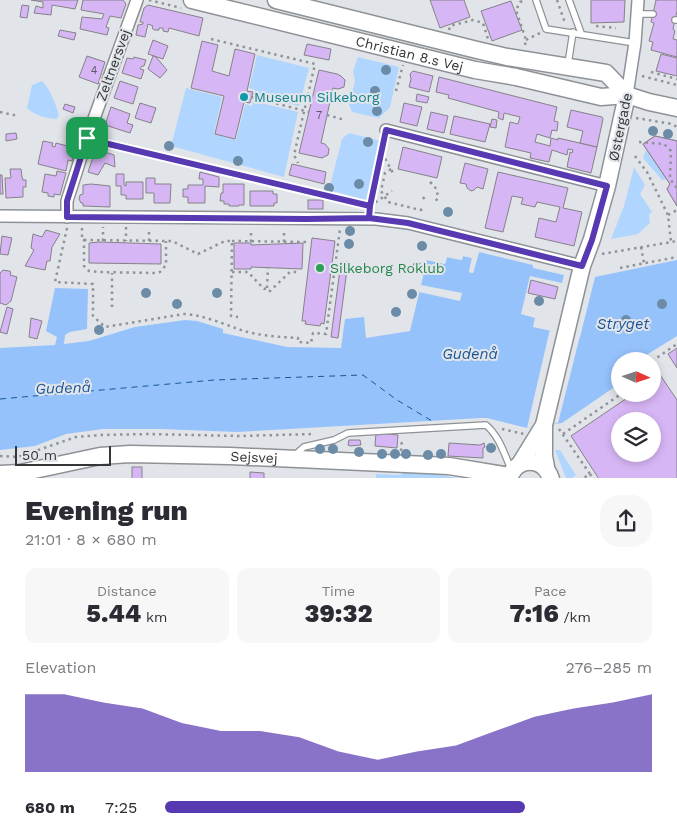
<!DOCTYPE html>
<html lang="en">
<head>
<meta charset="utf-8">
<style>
	body { margin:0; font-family:"Work Sans",sans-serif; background:#f7f7f7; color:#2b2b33; height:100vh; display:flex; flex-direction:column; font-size:19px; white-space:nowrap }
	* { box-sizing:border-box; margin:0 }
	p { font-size:16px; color:#7c7c81 }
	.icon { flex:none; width:28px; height:28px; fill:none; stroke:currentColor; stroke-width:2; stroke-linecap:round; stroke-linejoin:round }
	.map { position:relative; height:478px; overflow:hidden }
	.panel { display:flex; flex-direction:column; background:#fff; flex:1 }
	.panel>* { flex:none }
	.needle { width:32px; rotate:93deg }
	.tools { position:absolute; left:611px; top:352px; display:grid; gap:10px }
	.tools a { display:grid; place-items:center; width:50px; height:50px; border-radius:50%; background:#fff; box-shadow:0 2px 8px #0003; font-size:25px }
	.scale { position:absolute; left:15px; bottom:12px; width:96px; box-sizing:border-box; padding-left:5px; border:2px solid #343638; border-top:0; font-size:14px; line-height:18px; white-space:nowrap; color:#343638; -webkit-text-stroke:4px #e1e5ea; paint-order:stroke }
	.pin { position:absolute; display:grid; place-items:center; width:42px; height:42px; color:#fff; margin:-21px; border-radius:10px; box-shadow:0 2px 8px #0006 }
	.round { display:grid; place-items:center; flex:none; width:52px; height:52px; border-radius:20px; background:#f7f7f7 }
	.summary { display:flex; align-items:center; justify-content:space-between; height:85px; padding:0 25px }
	h1 { font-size:28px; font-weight:800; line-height:38px }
	.figures { display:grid; grid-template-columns:repeat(3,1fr); gap:8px; height:85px; padding:5px 25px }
	.figures div { display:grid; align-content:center; border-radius:12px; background:#f7f7f7; text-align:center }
	.figures b { font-size:25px; font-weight:800 }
	.figures small { font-size:14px; font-weight:400 }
	.figures p { font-size:14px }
	.chart { height:140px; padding:10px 25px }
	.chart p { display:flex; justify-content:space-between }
	.chart svg { width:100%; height:90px; margin-top:5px; fill:#5739b1; opacity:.7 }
	ul { padding:0 25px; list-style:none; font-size:16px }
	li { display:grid; grid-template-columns:80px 60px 1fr; align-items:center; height:38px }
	li i { height:12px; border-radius:6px; background:#5739b1 }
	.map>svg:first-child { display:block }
	.green { fill:#b0d5fe }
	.water { fill:#95c2fb }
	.pier { fill:#e1e5ea }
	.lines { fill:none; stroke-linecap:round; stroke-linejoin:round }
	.ferry { stroke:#1a5597; stroke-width:1; stroke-dasharray:6 5; stroke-linecap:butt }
	.building { fill:#d7b6f5; stroke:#858287; fill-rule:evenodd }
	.lane-casing { stroke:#8e9296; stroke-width:8 }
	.street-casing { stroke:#8e9296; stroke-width:14 }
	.secondary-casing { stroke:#8e9296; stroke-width:19 }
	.path { stroke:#909397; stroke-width:2.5; stroke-dasharray:2.5 4; stroke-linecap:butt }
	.lane { stroke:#fff; stroke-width:5.5 }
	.street { stroke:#fff; stroke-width:11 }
	.secondary { stroke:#fff; stroke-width:16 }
	.tree { fill:#6b8ba7 }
	.route-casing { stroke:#fff; stroke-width:10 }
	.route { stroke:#5739b1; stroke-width:6 }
	.culture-dot { fill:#0f9aa8; stroke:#e1e5ea; stroke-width:2 }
	.leisure-dot { fill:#2e9e5b; stroke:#e1e5ea; stroke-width:2 }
	.labels { text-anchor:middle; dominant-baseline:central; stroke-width:4; stroke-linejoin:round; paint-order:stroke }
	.number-label { font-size:11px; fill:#5d5667 }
	.street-label { font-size:14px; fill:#343638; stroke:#e1e5ea }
	.culture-label { font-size:14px; fill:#0d838f; stroke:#e1e5ea; text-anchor:start }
	.leisure-label { font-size:14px; fill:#27864d; stroke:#e1e5ea; text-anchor:start }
	.water-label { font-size:15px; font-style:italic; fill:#1a5597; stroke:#e1e5ea }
</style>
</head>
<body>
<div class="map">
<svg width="677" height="479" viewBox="0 0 677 479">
	<rect width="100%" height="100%" fill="#e1e5ea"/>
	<g class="green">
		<polygon points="257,55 309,68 299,106 253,95 255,90 249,88"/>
		<polygon points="358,57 399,67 390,107 379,118 352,112 349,105 355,81 353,71"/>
		<path d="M 42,81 C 51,90 55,103 59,115 L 57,119 C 47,119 34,115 27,108 L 32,85 Z"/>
		<polygon points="186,88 222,97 214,134 236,140 245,104 252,106 253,101 298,112 284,177 171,146"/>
		<polygon points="349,133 381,141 366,200 329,190 342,139"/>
		<polygon points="646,150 666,179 662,180 643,158"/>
		<polygon points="634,167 645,185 640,194 652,212 649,214 650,223 638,234 611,239 624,206"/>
		<polygon points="555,450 560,450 576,475 572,478 566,478"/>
		<polygon points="402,473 437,474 457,478 376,478 376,474 401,475"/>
	</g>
	<polygon class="water" points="479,252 533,265 533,268 564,275 562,283 530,276 521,314 535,318 533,327 580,337 595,277 677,260 677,336 640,359 639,358 635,361 620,361 620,379 616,386 562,423 527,428 487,418 481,418 237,432 161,429 103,429 66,434 35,446 0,450 0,348 55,345 57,337 46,331 55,288 88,289 87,329 70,332 65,335 64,344 89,341 135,327 185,320 197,321 223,329 223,333 287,347 341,348 345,319 364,317 366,338 410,331 427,260 445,264 447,257 461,260 463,256 472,258 469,272 473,273"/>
	<g class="pier">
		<polygon points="476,251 479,252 473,273 469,272 472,258 463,256 462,260 447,257 445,264 427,260 427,258 443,261 446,254 460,257 463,253 475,258"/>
		<polygon points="421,285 462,293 460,301 419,292"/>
		<polygon points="580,328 582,328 558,423 527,428 550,329 578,334"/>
	</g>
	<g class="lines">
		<polyline class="ferry" points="0,399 214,380 363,375 397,400 432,421"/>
	</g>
	<g class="building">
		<polygon points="31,0 78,0 75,9 52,5 51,15 34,13 36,6 43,8 43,2"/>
		<polygon points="83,0 123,0 126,4 121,18 110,16 106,27 109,28 107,35 80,29 82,17 102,19 104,14 81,10"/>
		<polygon points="430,0 464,0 470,17 440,28"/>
		<polygon points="591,0 625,0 624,22 591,23"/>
		<polygon points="656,0 677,0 677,11 673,29 675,31 673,39 677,40 677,57 651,50 653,42 649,41 654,23 651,22"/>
		<polygon points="511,1 522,30 492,41 481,11"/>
		<polygon points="22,5 29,6 27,18 20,17"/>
		<polygon points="148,5 203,18 199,36 169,28 168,32 163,31 163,28 159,28 159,30 154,30 152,28 153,26 148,24 145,37 136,35 138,25 143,24 143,22 140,22 144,8"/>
		<polygon points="60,30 76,33 74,40 58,36"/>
		<polygon points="153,40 168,46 163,59 148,54"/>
		<polygon points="202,41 218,45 212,71 229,76 235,49 255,54 247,91 253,92 250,103 244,102 235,139 215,134 224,96 191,88"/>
		<polygon points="307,44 331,49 329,60 304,55"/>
		<polygon points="661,54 677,58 677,76 656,71"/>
		<polygon points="87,56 105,62 98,84 79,77"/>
		<polygon points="153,56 156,57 167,70 160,78 148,69"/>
		<polygon points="134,57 146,60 144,66 142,66 140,69 144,70 141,79 122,73 127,58 133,59"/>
		<polygon points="319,70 337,74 341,76 345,80 344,87 338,89 333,88 321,143 325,144 329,149 328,155 322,158 299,153"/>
		<polygon points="413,71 433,76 429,92 409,87 411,79 410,74"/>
		<polygon points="439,77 557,107 554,121 558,122 557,131 552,130 550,138 537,134 535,142 550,146 551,138 558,140 558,138 597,147 591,173 567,167 570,152 572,153 573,150 568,149 567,155 552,150 549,162 530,158 531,153 505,147 510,122 518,124 520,117 504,113 503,120 498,118 499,112 448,98 449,95 436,92"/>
		<polygon points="120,81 138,87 133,104 114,98"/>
		<polygon points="417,94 429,97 427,103 416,101"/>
		<polygon points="140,103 156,108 151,123 135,118"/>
		<polygon points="404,103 422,107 417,126 400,122"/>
		<polygon points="65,104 75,107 73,113 63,109"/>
		<polygon points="111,107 130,114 127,123 133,125 130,133 105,125"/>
		<polygon points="571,110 602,117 603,119 597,147 580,143 583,131 567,127"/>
		<polygon points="431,112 448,116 444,133 427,129"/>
		<polygon points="454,116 490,124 485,142 450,134"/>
		<polygon points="492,119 497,120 496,128 490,127"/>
		<polygon points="16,133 17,139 6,141 6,134"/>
		<polygon points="655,136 677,141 677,206 667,189 670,184 643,144"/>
		<polygon points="655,136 677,141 677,206 667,189 670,184 643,144"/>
		<polygon points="43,141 53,143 52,146 55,147 56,143 75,148 72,161 68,160 66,171 38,164"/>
		<polygon points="403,147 442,157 437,178 398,169"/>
		<polygon points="96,149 114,155 115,167 105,163 98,175 88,172"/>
		<polygon points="465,163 488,169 483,189 477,187 474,190 471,191 467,188 466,184 460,183"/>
		<polygon points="292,164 326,172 324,184 289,175"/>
		<polygon points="10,169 21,169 22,177 23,180 26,180 26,187 23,187 23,197 6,198 5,178 11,178"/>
		<polygon points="57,171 66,173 60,195 54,194 54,197 48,196 48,193 42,192 45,174 56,176"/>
		<polygon points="200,172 219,177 219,187 205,186 205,203 188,203 188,197 183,197 183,189 188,189 188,185 203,185 203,179 199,179"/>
		<polygon points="498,172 568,188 563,208 582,212 574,246 535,237 539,218 556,222 560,207 537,202 535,207 521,204 523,198 512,196 503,232 485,228"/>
		<polygon points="116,174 124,174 124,185 126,186 126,182 143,182 143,199 126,199 126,195 121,195 121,186 116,186"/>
		<polygon points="0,175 2,175 3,194 0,194"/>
		<polygon points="146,178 155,178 155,184 171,184 170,203 154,203 154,193 146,193"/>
		<polygon points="91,184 110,186 110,207 83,206 83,203 81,203 79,199 80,195 83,194 83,185"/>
		<polygon points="223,184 244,184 244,205 239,205 239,206 229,206 229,204 224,204 224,201 220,201 221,193 223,193"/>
		<polygon points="250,191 273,191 273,194 277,194 277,203 274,203 274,206 250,206"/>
		<rect x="308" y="200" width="15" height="9"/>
		<polygon points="46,230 60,234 52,247 50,261 47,261 45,270 25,266 34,250 31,248 33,234 42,237"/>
		<polygon points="2,236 12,238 8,255 0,254"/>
		<polygon points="312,238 335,241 324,324 321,323 320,326 305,324 306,321 302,321"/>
		<polygon points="99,242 161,244 161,264 89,263 89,243"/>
		<polygon points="234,243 251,243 251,245 303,243 302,269 251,267 251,269 234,269"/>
		<polygon points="341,262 348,262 338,338 331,337"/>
		<polygon points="3,270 9,271 11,272 10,275 17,277 11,301 6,305 0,303 0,273"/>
		<polygon points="531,280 558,287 555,299 528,293"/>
		<polygon points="7,307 13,309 7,334 0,332"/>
		<polygon points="31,318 42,321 37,339 29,337"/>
		<polygon points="677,348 677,368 668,354"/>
		<path d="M 656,369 L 677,400 L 677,479 L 599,479 L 571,436 L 633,394 L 652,394 L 652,372 ZM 620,421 L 652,421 L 652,454 L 620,454 Z"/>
		<polygon points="376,433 398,435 397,448 375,446"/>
		<polygon points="349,440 360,440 361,445 350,446 348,445"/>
		<polygon points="449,443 480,445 484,443 485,447 483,448 483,458 448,456"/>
		<rect x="132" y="467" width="10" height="12"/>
		<polygon points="250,472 264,473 264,479 250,479"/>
	</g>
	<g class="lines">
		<defs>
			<g id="lane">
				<polyline points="536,0 546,29 635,43"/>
				<polyline points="569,0 581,33"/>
				<polyline points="638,14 653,14"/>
				<polyline points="675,20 677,20"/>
				<polyline points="568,64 573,32"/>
				<path d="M 295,455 L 304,447 L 334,440 L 348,433 L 486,425 C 499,436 504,453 511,469"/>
			</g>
			<g id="street">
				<polyline points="627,95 635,43 638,0"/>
				<polyline points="386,130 607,186"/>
				<polyline points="0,216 376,219 408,223 582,266"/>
				<polyline points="67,217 67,201 87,138 137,0"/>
			</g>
			<g id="secondary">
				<path id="s1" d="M 192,0 L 475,70 L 516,77 L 601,97 L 627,95 L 649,102 L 677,108"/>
				<polyline points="276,0 477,50 507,57 606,73 627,95"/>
				<polyline points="520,464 544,425"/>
				<polyline points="546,467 544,456 544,425 582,266 592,239 607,186 627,95"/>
				<path id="s2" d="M 0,474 L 20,473 L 100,456 L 130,454 L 230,456 L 449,466 L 510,476"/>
				<path d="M 509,479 C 516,456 544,456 551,479"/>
			</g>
		</defs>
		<use href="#lane" class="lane-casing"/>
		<use href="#street" class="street-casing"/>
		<use href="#secondary" class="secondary-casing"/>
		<g class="path">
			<polyline points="149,0 181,8"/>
			<polyline points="557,0 565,23"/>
			<polyline points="596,26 616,28"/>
			<polyline points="449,30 450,26 473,20 483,23 488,39"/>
			<polyline points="211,39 315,64 294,155 298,163"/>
			<polyline points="526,40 540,33"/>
			<polyline points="525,45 526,40 516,10 520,2 526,0"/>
			<polyline points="651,72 677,79"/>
			<polyline points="642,76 677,85"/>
			<polyline points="396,91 403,65"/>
			<polyline points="251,97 309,112"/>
			<polyline points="0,112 18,116"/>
			<polyline points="327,115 345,120"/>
			<polyline points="636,118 672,124 677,127"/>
			<polyline points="98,142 370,206 392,191"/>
			<polyline points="639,142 664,144 671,151 670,179 677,188"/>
			<polyline points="382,153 393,173"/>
			<polyline points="635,156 647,172 668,215 671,242"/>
			<polyline points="391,169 385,173 381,191 388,202 420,210 424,209"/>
			<path d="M 430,182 C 436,187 437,190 438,198 L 434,203"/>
			<polyline points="423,197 425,200"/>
			<polyline points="370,207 384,141"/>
			<polyline points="668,215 677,210"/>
			<polyline points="126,227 126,241"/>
			<path d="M 67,228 L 55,282 L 93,284 L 93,316 L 105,327 L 184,314 C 205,315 225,325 244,331 C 262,336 280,337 298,338 L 298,342 L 311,343 L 313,333 L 326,334 L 340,229"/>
			<polyline points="82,228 82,240 84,240 84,266 89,271 98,272 155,273 160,272 166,265 166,241"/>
			<polyline points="84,240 172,241 198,254 225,241 232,241 231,316 238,317"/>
			<polyline points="103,241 103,227"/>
			<polyline points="149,241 149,228"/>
			<polyline points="232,241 309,242"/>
			<polyline points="251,242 251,230"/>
			<polyline points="284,242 284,230"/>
			<polyline points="641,247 644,263"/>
			<polyline points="602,254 677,241"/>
			<polyline points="620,268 677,257"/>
			<polyline points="232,272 248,272 264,289 267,288 270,291 290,272 300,272"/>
			<polyline points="267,288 268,267"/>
			<polyline points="112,307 112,273"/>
			<polyline points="652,361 677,344"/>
			<polyline points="502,429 524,434"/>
			<polyline points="559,429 590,474 582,479"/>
			<polyline points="563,434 621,394"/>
			<polyline points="401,451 402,439"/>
			<polyline points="0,456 18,457 76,437 102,435 148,434 239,436 315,434"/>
			<polyline points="590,474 593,479"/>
		</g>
		<use href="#lane" class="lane"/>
		<use href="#street" class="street"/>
		<use href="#secondary" class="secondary"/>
	</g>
	<g class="tree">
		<circle cx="386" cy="70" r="5"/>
		<circle cx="375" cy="91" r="5"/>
		<circle cx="377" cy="111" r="5"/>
		<circle cx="653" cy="131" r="5"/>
		<circle cx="668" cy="134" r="5"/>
		<circle cx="368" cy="142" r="5"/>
		<circle cx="169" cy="146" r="5"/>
		<circle cx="238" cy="161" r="5"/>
		<circle cx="359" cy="184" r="5"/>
		<circle cx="329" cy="188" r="5"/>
		<circle cx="448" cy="212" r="5"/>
		<circle cx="350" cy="231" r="5"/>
		<circle cx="349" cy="244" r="5"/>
		<circle cx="422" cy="246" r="5"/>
		<circle cx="417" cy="267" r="5"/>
		<circle cx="146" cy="293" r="5"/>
		<circle cx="217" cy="293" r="5"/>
		<circle cx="412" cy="294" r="5"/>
		<circle cx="539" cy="301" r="5"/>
		<circle cx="177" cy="304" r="5"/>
		<circle cx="662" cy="304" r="5"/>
		<circle cx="396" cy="312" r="5"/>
		<circle cx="626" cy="320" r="5"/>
		<circle cx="99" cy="330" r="5"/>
		<circle cx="491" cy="448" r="5"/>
		<circle cx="320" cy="449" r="5"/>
		<circle cx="333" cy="449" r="5"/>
		<circle cx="359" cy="452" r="5"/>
		<circle cx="382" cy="454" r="5"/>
		<circle cx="395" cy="454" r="5"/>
		<circle cx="406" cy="454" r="5"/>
		<circle cx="441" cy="454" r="5"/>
		<circle cx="428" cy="455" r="5"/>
	</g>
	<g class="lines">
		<defs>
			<polyline id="route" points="87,138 67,201 67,217 306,219 369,218 370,206 386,130 607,186 592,240 582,266 408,223 369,218 370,206 100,142 87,138"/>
		</defs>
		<use href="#route" class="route-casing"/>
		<use href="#route" class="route"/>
	</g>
	<circle class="culture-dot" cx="244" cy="97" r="5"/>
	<circle class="leisure-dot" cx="320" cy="268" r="5"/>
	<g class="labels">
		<g class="number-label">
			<text x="94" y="70">4</text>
			<text x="319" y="115">7</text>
		</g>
		<g class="street-label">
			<text stroke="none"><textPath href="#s1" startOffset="224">Christian 8.s Vej</textPath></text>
			<text transform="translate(113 65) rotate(-70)">Zeltnersvej</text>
			<text transform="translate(620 127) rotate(-78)">Østergade</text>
			<text stroke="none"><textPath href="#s2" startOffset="256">Sejsvej</textPath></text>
		</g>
		<g class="culture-label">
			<text x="254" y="97">Museum Silkeborg</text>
		</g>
		<g class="leisure-label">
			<text x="330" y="268">Silkeborg Roklub</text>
		</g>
		<g class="water-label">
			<text x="623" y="324">Stryget</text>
			<text x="470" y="354">Gudenå</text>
			<text transform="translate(63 388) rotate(-2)">Gudenå</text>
		</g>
	</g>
</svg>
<div class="tools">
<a><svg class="needle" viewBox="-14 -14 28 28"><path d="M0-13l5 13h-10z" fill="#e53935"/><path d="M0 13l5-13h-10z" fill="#7c7c81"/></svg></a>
<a><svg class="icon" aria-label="layers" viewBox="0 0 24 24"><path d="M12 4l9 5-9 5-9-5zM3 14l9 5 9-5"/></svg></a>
</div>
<div class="scale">50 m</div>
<div class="pin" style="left:87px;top:138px;background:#1e9e55"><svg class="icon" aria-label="arrive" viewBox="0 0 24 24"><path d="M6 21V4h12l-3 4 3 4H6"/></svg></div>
</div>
<section class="panel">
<div class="summary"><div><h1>Evening run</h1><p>21:01 · 8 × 680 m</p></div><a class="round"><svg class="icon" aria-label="share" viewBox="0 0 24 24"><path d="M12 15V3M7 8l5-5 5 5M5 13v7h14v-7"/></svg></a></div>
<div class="figures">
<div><p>Distance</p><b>5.44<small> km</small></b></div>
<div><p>Time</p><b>39:32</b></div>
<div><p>Pace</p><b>7:16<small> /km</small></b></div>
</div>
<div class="chart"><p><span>Elevation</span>276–285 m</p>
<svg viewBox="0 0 160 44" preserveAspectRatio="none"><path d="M0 44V6L10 6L20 10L30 13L40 20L50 24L60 24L70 27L80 34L90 38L100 34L110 31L120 24L130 17L140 13L150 10L160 6V44z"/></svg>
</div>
<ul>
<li><b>680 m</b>7:25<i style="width:74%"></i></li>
</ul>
</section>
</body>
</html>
